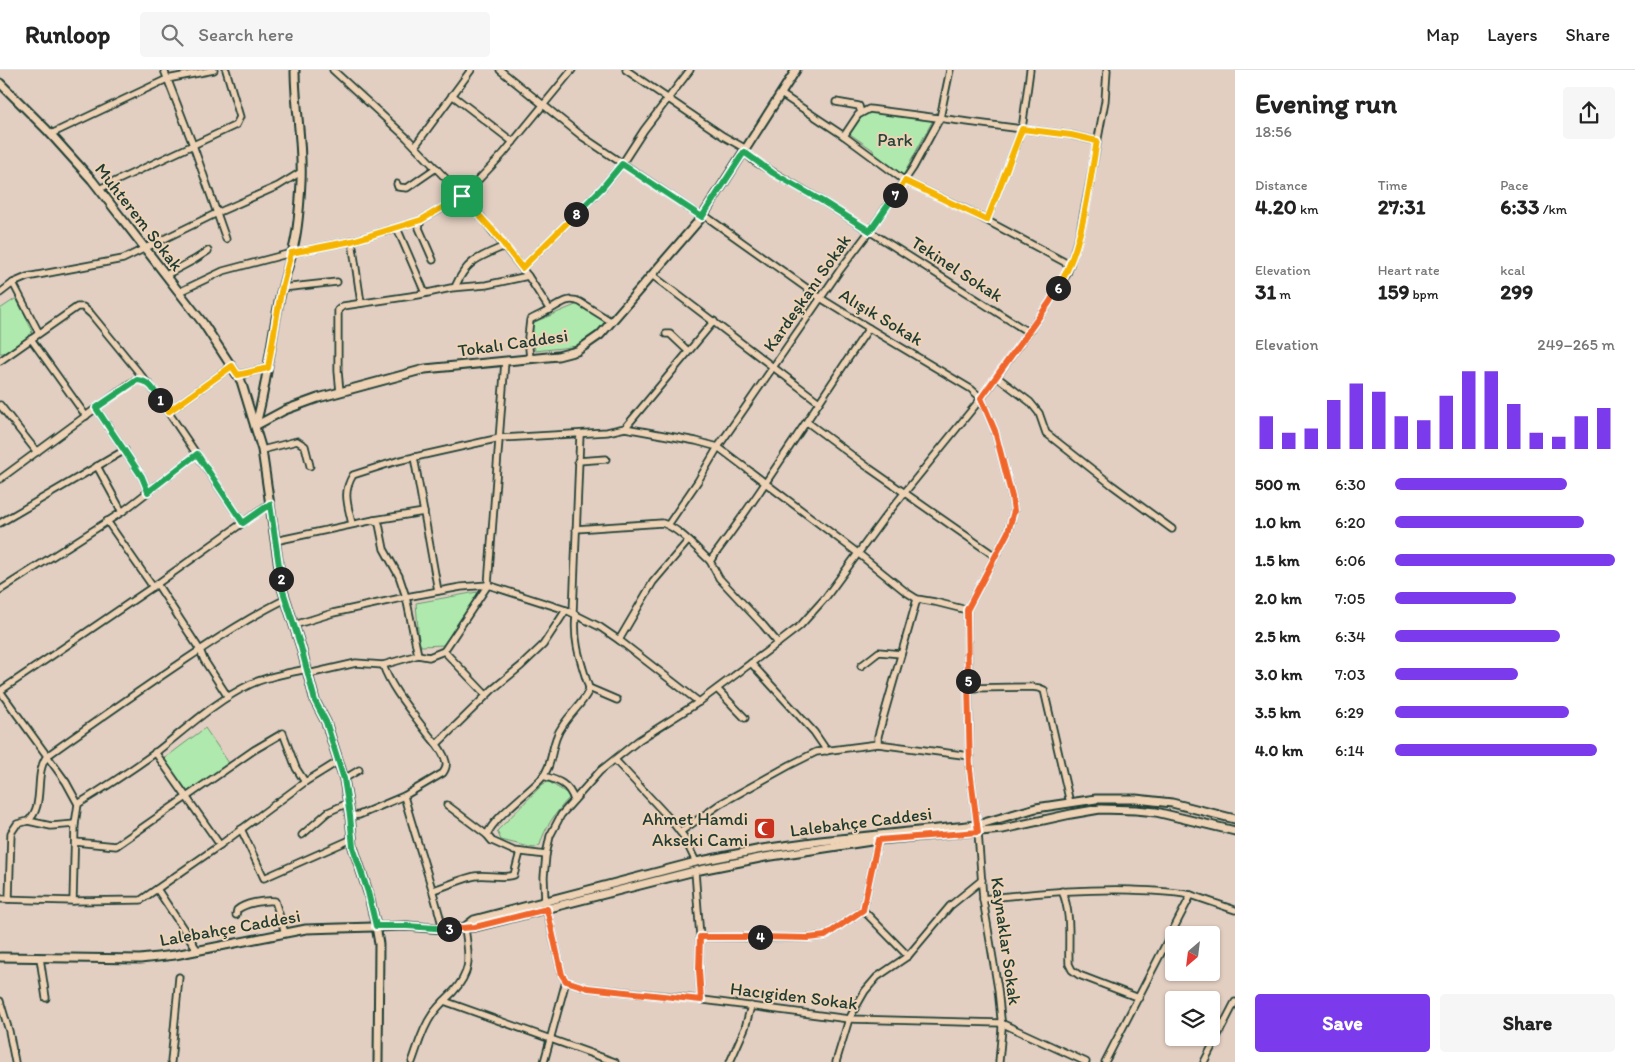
<!DOCTYPE html>
<html lang="en">
<head>
<meta charset="utf-8">
<style>
	body { margin:0; font-family:Itim,sans-serif; background:#f6f6f6; color:#222; height:100vh; display:flex; flex-direction:column; font-size:19px; white-space:nowrap }
	* { box-sizing:border-box; margin:0 }
	p { font-size:16px; color:#767676 }
	.icon { flex:none; width:28px; height:28px; fill:none; stroke:currentColor; stroke-width:2; stroke-linecap:round; stroke-linejoin:round }
	.map { position:relative; flex:1; overflow:hidden }
	.drawer { display:flex; flex-direction:column; background:#fff; width:400px }
	.drawer>* { flex:none }
	.needle { width:32px; rotate:208deg }
	.fabs { position:absolute; left:1165px; top:856px; display:grid; gap:10px }
	.fabs a { display:grid; place-items:center; width:55px; height:55px; border-radius:5px; background:#fff; box-shadow:0 1px 4px #0004; font-size:25px }
	.pin { position:absolute; display:grid; place-items:center; width:42px; height:42px; color:#fff; margin:-21px; border-radius:10px; box-shadow:0 2px 8px #0006 }
	.km { position:absolute; width:25px; height:25px; margin:-12px; border-radius:50%; background:#222; color:#fff; font-size:14px; line-height:25px; text-align:center }
	.round { display:grid; place-items:center; flex:none; width:52px; height:52px; border-radius:5px; background:#f6f6f6 }
	.summary { display:flex; align-items:center; justify-content:space-between; height:85px; padding:0 20px }
	h1 { font-size:28px; font-weight:700; line-height:38px }
	.stats { display:grid; grid-template-columns:repeat(3,1fr); gap:8px; height:85px; padding:5px 20px }
	.stats div { display:grid; align-content:center }
	.stats b { font-size:21px; font-weight:700 }
	.stats small { font-size:14px; font-weight:400 }
	.stats p { font-size:14px }
	.chart { height:140px; padding:10px 20px }
	.chart p { display:flex; justify-content:space-between }
	.chart svg { width:100%; height:90px; margin-top:5px; stroke:#7c3aed; stroke-width:6 }
	.primary-button { display:flex; gap:10px; margin-top:auto; padding:10px 20px }
	.primary-button a { flex:1; height:58px; border-radius:5px; background:#7c3aed; color:#fff; font-size:20px; font-weight:700; line-height:58px; text-align:center }
	.primary-button a+a { background:#f6f6f6; color:#222 }
	ul { padding:0 20px; list-style:none; font-size:16px }
	li { display:grid; grid-template-columns:80px 60px 1fr; align-items:center; height:38px }
	li i { height:12px; border-radius:6px; background:#7c3aed }
	header { display:flex; align-items:center; gap:30px; box-sizing:border-box; height:70px; padding:0 25px; background:#fff; border-bottom:1px solid #e0e0e0 }
	header strong { font-size:24px }
	nav { display:flex; gap:28px; margin-inline-start:auto; font-size:18px }
	.search { width:350px; height:45px; background:#f6f6f6; display:flex; align-items:center; gap:12px; box-sizing:border-box; padding:0 18px; border-radius:5px; color:#767676; font-size:19px }
	main { display:flex; flex:1; min-height:0 }
	.map>svg:first-child { display:block }
	.park { fill:#b0e9ad; stroke:#689370 }
	.lines { fill:none; stroke-linecap:round; stroke-linejoin:round }
	.minor-casing { stroke:#1f3d34; stroke-width:9 }
	.tertiary-casing { stroke:#1f3d34; stroke-width:11 }
	.minor { stroke:#eed2b5; stroke-width:5.5 }
	.tertiary { stroke:#eed2b5; stroke-width:7 }
	.split-1-casing { stroke:#fff; stroke-width:10 }
	.split-2-casing { stroke:#fff; stroke-width:10 }
	.split-3-casing { stroke:#fff; stroke-width:10 }
	.split-4-casing { stroke:#fff; stroke-width:10 }
	.split-5-casing { stroke:#fff; stroke-width:10 }
	.split-6-casing { stroke:#fff; stroke-width:10 }
	.split-7-casing { stroke:#fff; stroke-width:10 }
	.split-8-casing { stroke:#fff; stroke-width:10 }
	.split-9-casing { stroke:#fff; stroke-width:10 }
	.split-1 { stroke:#f5b400; stroke-width:6 }
	.split-2 { stroke:#22a559; stroke-width:6 }
	.split-3 { stroke:#22a559; stroke-width:6 }
	.split-4 { stroke:#f0652b; stroke-width:6 }
	.split-5 { stroke:#f0652b; stroke-width:6 }
	.split-6 { stroke:#f0652b; stroke-width:6 }
	.split-7 { stroke:#f5b400; stroke-width:6 }
	.split-8 { stroke:#22a559; stroke-width:6 }
	.split-9 { stroke:#f5b400; stroke-width:6 }
	.labels { text-anchor:middle; dominant-baseline:central; stroke-width:4; stroke-linejoin:round; paint-order:stroke }
	.park-label { font-size:18px; fill:#26463a; stroke:#eed2b5 }
	.street-label { font-size:18px; fill:#1f3d34; stroke:#eed2b5 }
	.poi-label { font-size:18px; fill:#1f3d34; stroke:#eed2b5; text-anchor:end }
</style>
</head>
<body>
<header>
<strong>Runloop</strong>
<div class="search"><svg class="icon" aria-label="search" viewBox="0 0 24 24"><circle cx="10" cy="10" r="6"/><path d="M15 15l6 6"/></svg>Search here</div>
<nav><a>Map</a><a>Layers</a><a>Share</a></nav>
</header>
<main>
<div class="map">
<svg width="1235" height="992" viewBox="0 0 1235 992">
	<rect width="100%" height="100%" fill="#e3cfc2"/>
	<filter id="ink" filterUnits="userSpaceOnUse"><feTurbulence type="fractalNoise" baseFrequency=".02" numOctaves="2"/><feDisplacementMap in="SourceGraphic" scale="10" xChannelSelector="R" yChannelSelector="G"/><feConvolveMatrix kernelMatrix="1 2 1 2 8 2 1 2 1" color-interpolation-filters="sRGB"/></filter>
	<g filter="url(#ink)">
		<g class="park">
			<polygon points="865,42 933,50 904,104 902,105 874,86 873,80 850,64"/>
			<polygon points="15,229 17,230 32,260 31,265 4,283 0,283 0,239"/>
			<polygon points="578,234 606,252 595,265 580,276 535,281 532,253"/>
			<polygon points="477,522 478,527 447,572 444,575 421,576 419,572 416,533"/>
			<polygon points="205,658 231,696 192,724 187,723 165,693 165,688"/>
			<path d="M 549,712 L 568,724 L 569,728 C 557,741 544,758 540,775 L 534,778 L 501,770 L 497,761 L 543,714 Z"/>
		</g>
		<g class="lines">
			<defs>
				<g id="minor">
					<polyline points="164,0 193,75 226,169"/>
					<polyline points="333,0 407,68 474,138 528,206 550,240"/>
					<polyline points="500,0 583,67 702,147"/>
					<polyline points="626,0 723,66 746,79"/>
					<polyline points="1030,0 1022,59 1071,65 1097,71"/>
					<polyline points="781,24 844,66 905,111 967,140 1070,195"/>
					<polyline points="452,25 513,72"/>
					<polyline points="836,32 859,36 861,43"/>
					<polyline points="51,64 167,9 214,0"/>
					<polyline points="844,66 858,45 869,39 1022,59 987,150"/>
					<polyline points="415,76 471,0"/>
					<polyline points="744,82 754,91 822,131 1028,262"/>
					<polyline points="397,114 398,117 407,118 436,98"/>
					<polyline points="99,119 236,55 240,47 226,0"/>
					<polyline points="704,145 822,229 869,258 971,319 981,328 995,361 1012,427 1014,441 1008,462 967,540 970,700 978,762 983,829 998,919 1002,958 999,992"/>
					<polyline points="397,158 425,223"/>
					<polyline points="433,190 419,158 421,150 463,126 503,84 572,0"/>
					<polyline points="522,198 602,118 622,94 644,60 690,0"/>
					<polyline points="166,205 194,190 208,181"/>
					<polyline points="652,205 819,332"/>
					<polyline points="13,213 39,263"/>
					<path d="M 455,217 C 467,190 479,187 505,176"/>
					<polyline points="282,218 337,212"/>
					<polyline points="179,222 223,201 291,183 352,171"/>
					<polyline points="0,223 13,213 27,207 123,189 217,143 278,116 301,102"/>
					<polyline points="361,233 352,171 421,150"/>
					<path d="M 869,258 C 815,336 767,416 710,491 L 719,508 L 763,555 L 778,573 L 800,556 L 826,527 L 884,448 L 983,326 L 1049,233 L 1067,204 L 1080,162 L 1088,122 L 1105,31 L 1107,0"/>
					<polyline points="666,264 670,264 688,281"/>
					<polyline points="31,269 86,346"/>
					<path d="M 530,289 L 528,267 L 530,250 C 536,246 543,244 549,240 C 560,235 567,226 580,232 L 612,252"/>
					<polyline points="0,291 77,237 83,237 91,244 145,310"/>
					<polyline points="238,305 268,298"/>
					<polyline points="997,307 1030,332 1039,343 1046,363 1112,415 1172,459"/>
					<polyline points="340,322 338,301 338,240 343,236 418,225 451,218 486,215 528,206"/>
					<polyline points="0,335 37,382"/>
					<polyline points="96,338 142,407 148,422"/>
					<polyline points="168,342 232,296"/>
					<polyline points="807,352 869,398 995,486"/>
					<polyline points="625,358 696,371 718,377 859,484 906,522 917,529 935,532 967,540"/>
					<polyline points="262,380 297,371 305,376 310,396"/>
					<polyline points="414,387 438,521"/>
					<polyline points="578,391 606,389"/>
					<path d="M 0,409 L 129,314 C 137,309 143,308 150,315 L 243,453"/>
					<polyline points="122,442 197,384"/>
					<polyline points="374,450 424,442"/>
					<polyline points="107,451 153,517"/>
					<polyline points="0,453 125,380"/>
					<path d="M 352,454 C 348,435 342,423 353,405 L 397,391 L 500,368 L 607,362 L 625,358 L 714,251"/>
					<polyline points="668,455 698,411 718,377 840,200 872,158 913,98 940,48 950,0"/>
					<path d="M 576,459 L 662,453 C 679,458 697,479 710,491"/>
					<polyline points="275,471 374,450 379,454 384,479 399,506 406,527 418,585"/>
					<polyline points="157,514 200,580 204,590 228,627"/>
					<polyline points="0,520 122,442 97,396"/>
					<polyline points="573,543 580,364"/>
					<polyline points="294,555 333,543 406,527 461,517 488,515 566,540 600,557 619,570 699,632"/>
					<polyline points="619,570 653,512 688,471"/>
					<polyline points="778,573 699,632 639,670 600,701 561,745 550,766 546,785 544,807 545,832 562,905 566,911 588,918 688,928 849,949 1001,953 1086,992"/>
					<polyline points="444,581 486,625"/>
					<polyline points="751,593 814,662 827,681"/>
					<polyline points="861,596 879,582 901,584"/>
					<polyline points="308,604 356,593 383,595 418,585 429,587 444,581 488,515 505,291"/>
					<polyline points="589,618 617,630"/>
					<polyline points="968,618 1032,617 1039,618 1044,620 1070,733"/>
					<polyline points="717,619 745,648"/>
					<polyline points="0,621 157,514 269,434"/>
					<polyline points="0,621 66,712 78,734 75,754 73,831"/>
					<polyline points="437,674 493,619 521,596 543,575 566,540"/>
					<polyline points="878,674 970,686"/>
					<polyline points="155,682 220,775"/>
					<polyline points="615,690 670,749 684,767 696,792"/>
					<path d="M 543,706 C 558,710 569,714 574,730"/>
					<polyline points="344,709 359,700"/>
					<path d="M 404,726 C 416,770 432,814 443,859"/>
					<path d="M 78,734 C 104,718 130,701 155,683 C 186,659 215,631 251,614 C 268,606 289,603 307,599"/>
					<polyline points="447,735 487,765"/>
					<path d="M 350,746 L 359,745 L 404,726 L 443,703 C 445,700 447,696 446,692 C 443,679 432,670 425,660 C 410,640 391,618 383,595"/>
					<path d="M 28,751 C 46,735 33,705 47,686 C 92,654 136,623 182,592 C 215,570 249,547 286,529"/>
					<polyline points="241,759 264,808 352,769"/>
					<polyline points="680,762 720,734 790,695 816,682 878,674 878,666 917,529"/>
					<polyline points="302,765 328,742 348,733"/>
					<polyline points="75,772 116,776 254,680 283,663 296,698 305,712"/>
					<path d="M 546,785 L 514,781 L 492,771 L 487,765 C 492,749 529,722 541,709 C 552,697 551,680 557,666 C 564,648 580,638 588,622 L 589,618 C 581,592 573,573 576,545"/>
					<polyline points="695,801 700,867 699,900 701,930"/>
					<polyline points="157,819 198,881"/>
					<path d="M 433,820 C 447,816 461,809 475,806 C 487,804 503,809 514,805 L 520,782"/>
					<path d="M 1062,821 C 1072,844 1068,870 1069,894 L 1072,900 L 1079,905 L 1139,928"/>
					<polyline points="1191,825 1235,840"/>
					<polyline points="0,829 73,831 141,830 220,775 305,712 339,691"/>
					<polyline points="9,829 11,763 17,754 28,751 51,756 75,754"/>
					<path d="M 983,829 C 1032,823 1080,819 1130,820 C 1151,821 1170,821 1191,825 L 1105,992"/>
					<polyline points="863,840 878,770"/>
					<path d="M 236,845 L 237,840 C 245,833 264,830 275,831 L 285,863"/>
					<polyline points="700,867 807,868 825,866 863,840 908,886"/>
					<polyline points="40,888 46,928"/>
					<polyline points="0,931 9,961 15,992"/>
					<polyline points="444,931 615,992"/>
					<polyline points="171,992 179,907"/>
					<path d="M 412,992 C 418,976 422,959 432,945 C 437,937 446,929 453,922 C 474,899 468,885 465,857"/>
					<polyline points="544,992 566,911"/>
					<polyline points="730,992 745,958 751,936"/>
					<polyline points="836,992 849,949 865,921 877,907 908,886 950,836 982,810"/>
					<polyline points="1204,992 1235,932"/>
				</g>
				<g id="tertiary">
					<polyline points="0,13 47,60 92,110 203,253 241,311 262,380 282,518 301,577 315,631 326,652 344,709 350,746 353,777 368,822 376,856 379,874 378,992"/>
					<path d="M 256,354 C 268,311 271,267 281,223 C 285,207 290,191 294,175 C 299,154 300,132 301,111 C 303,74 295,37 295,0"/>
					<polyline points="255,356 285,340 318,328 425,299 558,286 577,281 600,265 702,147 796,0"/>
					<polyline points="465,857 474,850 696,792 762,779 820,771 977,755 1036,738 1096,729 1136,729 1172,733 1235,749"/>
					<polyline points="0,887 140,889 175,885 306,859 407,856 443,859 475,857 695,801 765,787 878,770 1003,759 1071,744 1100,739 1136,740 1156,742 1235,761"/>
				</g>
			</defs>
			<use href="#minor" class="minor-casing"/>
			<use href="#tertiary" class="tertiary-casing"/>
			<use href="#minor" class="minor"/>
			<use href="#tertiary" class="tertiary"/>
		</g>
	</g>
	<g class="lines" filter="url(#ink)">
		<defs>
			<polyline id="split-1" points="160,330 168,342 232,296 238,305 268,298 281,222 291,183 352,171 421,150 462,126"/>
			<path id="split-2" d="M 160,330 C 154,320 150,311 137,310 L 96,338 L 142,407 L 148,422 L 197,384 L 243,453 L 270,434 L 281,509"/>
			<polyline id="split-3" points="281,509 282,518 301,577 315,631 326,652 344,709 350,746 353,777 368,822 376,856 407,856 449,859"/>
			<polyline id="split-4" points="449,859 475,857 547,839 562,905 566,911 588,918 701,930 699,900 700,867 760,867"/>
			<polyline id="split-5" points="760,867 808,868 825,866 863,840 878,770 978,762 970,700 968,611"/>
			<polyline id="split-6" points="968,611 967,540 1008,462 1014,441 1012,427 995,361 981,328 1049,233 1058,218"/>
			<path id="split-7" d="M 895,125 L 905,111 L 987,150 L 1022,59 L 1071,65 L 1097,71 C 1088,120 1084,174 1058,218"/>
			<polyline id="split-8" points="576,144 602,118 622,94 702,147 744,82 773,103 822,131 870,161 895,125"/>
			<polyline id="split-9" points="462,126 495,163 522,198 576,144"/>
		</defs>
		<use href="#split-1" class="split-1-casing"/>
		<use href="#split-2" class="split-2-casing"/>
		<use href="#split-3" class="split-3-casing"/>
		<use href="#split-4" class="split-4-casing"/>
		<use href="#split-5" class="split-5-casing"/>
		<use href="#split-6" class="split-6-casing"/>
		<use href="#split-7" class="split-7-casing"/>
		<use href="#split-8" class="split-8-casing"/>
		<use href="#split-9" class="split-9-casing"/>
		<use href="#split-1" class="split-1"/>
		<use href="#split-2" class="split-2"/>
		<use href="#split-3" class="split-3"/>
		<use href="#split-4" class="split-4"/>
		<use href="#split-5" class="split-5"/>
		<use href="#split-6" class="split-6"/>
		<use href="#split-7" class="split-7"/>
		<use href="#split-8" class="split-8"/>
		<use href="#split-9" class="split-9"/>
	</g>
	<defs>
		<symbol id="mosque-square" viewBox="-11 -11 22 22"><rect x="-9" y="-9" width="18" height="18" rx="4" fill="#c8321e" stroke="#eed2b5"/><path d="M3.5-4.9A6 6 0 1 0 3.5 4.9A5 5 0 1 1 3.5-4.9Z" fill="#fff"/></symbol>
	</defs>
	<g fill-rule="evenodd">
		<use href="#mosque-square" x="752" y="746" width="25" height="25"/>
	</g>
	<g class="labels">
		<g class="park-label">
			<text x="895" y="70">Park</text>
		</g>
		<g class="street-label">
			<text transform="translate(139 147) rotate(52)">Muhterem Sokak</text>
			<text transform="translate(957 199) rotate(33)">Tekinel Sokak</text>
			<text transform="translate(807 223) rotate(-55)">Kardeşkanı Sokak</text>
			<text transform="translate(881 247) rotate(31)">Alışık Sokak</text>
			<text transform="translate(513 273) rotate(-8)">Tokalı Caddesi</text>
			<text transform="translate(861 752) rotate(-7)">Lalebahçe Caddesi</text>
			<text transform="translate(230 858) rotate(-10)">Lalebahçe Caddesi</text>
			<text transform="translate(1006 871) rotate(82)">Kaynaklar Sokak</text>
			<text transform="translate(794 926) rotate(7)">Hacıgiden Sokak</text>
		</g>
		<g class="poi-label">
			<text x="748" y="749">Ahmet Hamdi<tspan x="748" dy="21">Akseki Cami</tspan></text>
		</g>
	</g>
</svg>
<div class="fabs">
<a><svg class="needle" viewBox="-14 -14 28 28"><path d="M0-13l5 13h-10z" fill="#e53935"/><path d="M0 13l5-13h-10z" fill="#767676"/></svg></a>
<a><svg class="icon" aria-label="layers" viewBox="0 0 24 24"><path d="M12 4l9 5-9 5-9-5zM3 14l9 5 9-5"/></svg></a>
</div>
<div class="pin" style="left:462px;top:126px;background:#1e9e55"><svg class="icon" aria-label="arrive" viewBox="0 0 24 24"><path d="M6 21V4h12l-3 4 3 4H6"/></svg></div>
<b class="km" style="left:160px;top:330px">1</b>
<b class="km" style="left:281px;top:509px">2</b>
<b class="km" style="left:449px;top:859px">3</b>
<b class="km" style="left:760px;top:867px">4</b>
<b class="km" style="left:968px;top:611px">5</b>
<b class="km" style="left:1058px;top:218px">6</b>
<b class="km" style="left:895px;top:125px">7</b>
<b class="km" style="left:576px;top:144px">8</b>
</div>
<section class="drawer">
<div class="summary"><div><h1>Evening run</h1><p>18:56</p></div><a class="round"><svg class="icon" aria-label="share" viewBox="0 0 24 24"><path d="M12 15V3M7 8l5-5 5 5M5 13v7h14v-7"/></svg></a></div>
<div class="stats">
<div><p>Distance</p><b>4.20<small> km</small></b></div>
<div><p>Time</p><b>27:31</b></div>
<div><p>Pace</p><b>6:33<small> /km</small></b></div>
</div>
<div class="stats">
<div><p>Elevation</p><b>31<small> m</small></b></div>
<div><p>Heart rate</p><b>159<small> bpm</small></b></div>
<div><p>kcal</p><b>299</b></div>
</div>
<div class="chart"><p><span>Elevation</span>249–265 m</p>
<svg viewBox="0 0 160 44" preserveAspectRatio="none"><path d="M5 44V28M15 44V36M25 44V34M35 44V20M45 44V12M55 44V16M65 44V28M75 44V30M85 44V18M95 44V6M105 44V6M115 44V22M125 44V36M135 44V38M145 44V28M155 44V24"/></svg>
</div>
<ul>
<li><b>500 m</b>6:30<i style="width:78%"></i></li>
<li><b>1.0 km</b>6:20<i style="width:86%"></i></li>
<li><b>1.5 km</b>6:06<i style="width:100%"></i></li>
<li><b>2.0 km</b>7:05<i style="width:55%"></i></li>
<li><b>2.5 km</b>6:34<i style="width:75%"></i></li>
<li><b>3.0 km</b>7:03<i style="width:56%"></i></li>
<li><b>3.5 km</b>6:29<i style="width:79%"></i></li>
<li><b>4.0 km</b>6:14<i style="width:92%"></i></li>
</ul>
<div class="primary-button"><a>Save</a><a>Share</a></div>
</section>
</main>
</body>
</html>
